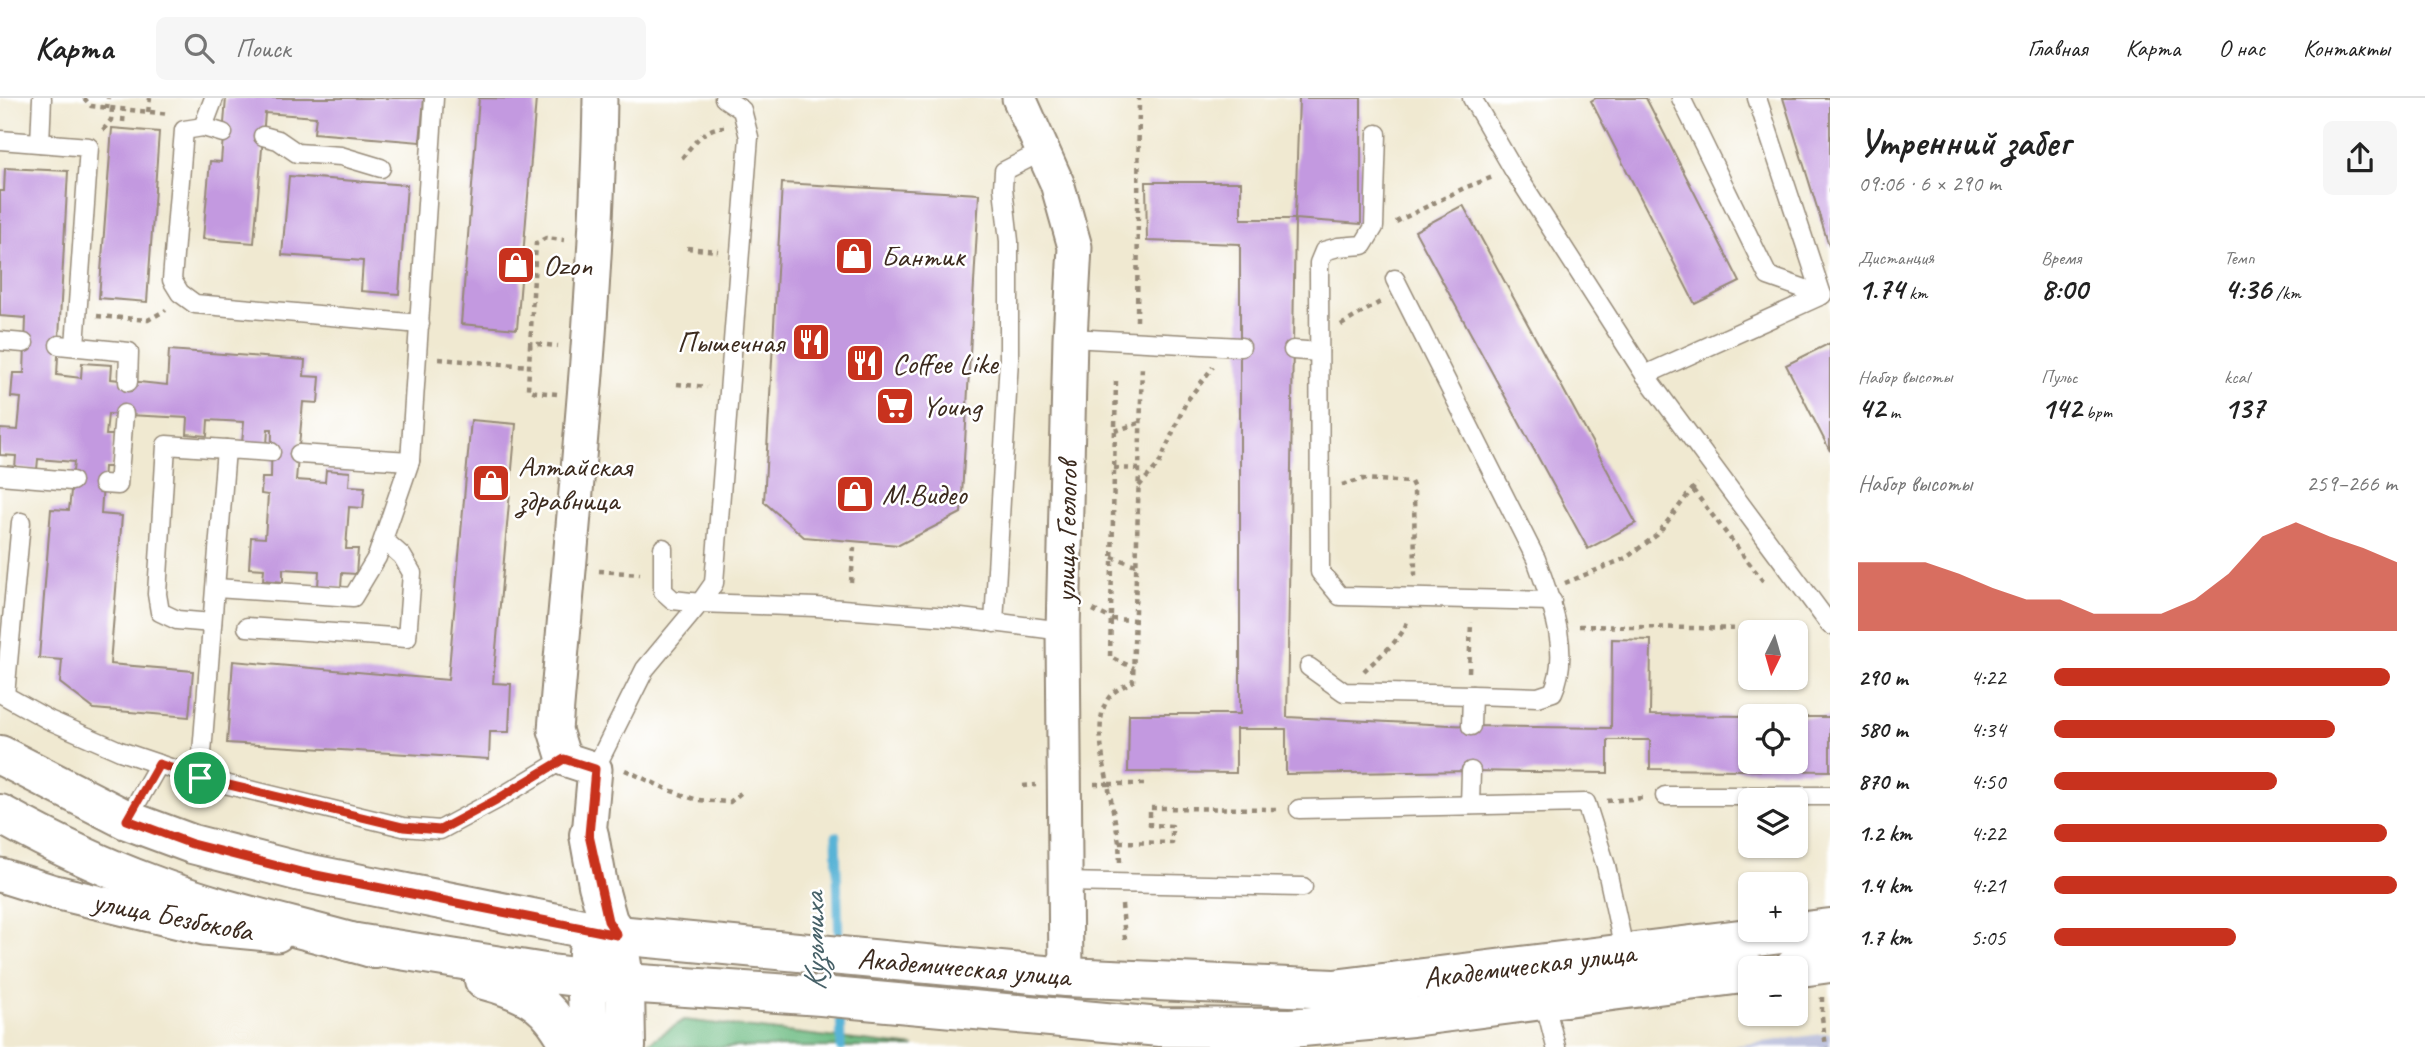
<!DOCTYPE html>
<html lang="ru">
<head>
<meta charset="utf-8">
<style>
	body { margin:0; font-family:Caveat,sans-serif; background:#f6f6f6; color:#222; height:100vh; display:flex; flex-direction:column; font-size:26px; white-space:nowrap }
	* { box-sizing:border-box; margin:0 }
	p { font-size:23px; color:#767676 }
	.icon { flex:none; width:38px; height:38px; fill:none; stroke:currentColor; stroke-width:2; stroke-linecap:round; stroke-linejoin:round }
	.map { position:relative; flex:1; overflow:hidden }
	.drawer { display:flex; flex-direction:column; background:#fff; width:595px }
	.drawer>* { flex:none }
	.needle { width:46px; rotate:185deg }
	.buttons { position:absolute; left:1738px; top:522px; display:grid; gap:14px }
	.buttons a { display:grid; place-items:center; width:70px; height:70px; border-radius:10px; background:#fff; box-shadow:0 2px 5px #0004; font-size:35px }
	.pin { position:absolute; display:grid; place-items:center; width:60px; height:60px; color:#fff; margin:-30px; border:4px solid #fff; border-radius:50%; box-shadow:0 2px 7px #0007 }
	.round { display:grid; place-items:center; flex:none; width:74px; height:74px; border-radius:10px; background:#f6f6f6 }
	.summary { display:flex; align-items:center; justify-content:space-between; height:119px; padding:0 28px }
	h1 { font-size:38px; font-weight:600; line-height:52px }
	.metrics { display:grid; grid-template-columns:repeat(3,1fr); gap:10px; height:119px; padding:7px 28px }
	.metrics div { display:grid; align-content:center }
	.metrics b { font-size:30px; font-weight:600 }
	.metrics small { font-size:19px; font-weight:400 }
	.metrics p { font-size:19px }
	.chart { height:196px; padding:14px 28px }
	.chart p { display:flex; justify-content:space-between }
	.chart svg { width:100%; height:126px; margin-top:7px; fill:#c8321e; opacity:.7 }
	ul { padding:0 28px; list-style:none; font-size:23px }
	li { display:grid; grid-template-columns:112px 84px 1fr; align-items:center; height:52px }
	li i { height:18px; border-radius:9px; background:#c8321e }
	header { display:flex; align-items:center; gap:42px; box-sizing:border-box; height:98px; padding:0 35px; background:#fff; border-bottom:2px solid #e0e0e0 }
	header strong { font-size:33px }
	nav { display:flex; gap:38px; margin-inline-start:auto; font-size:24px }
	.search { width:490px; height:63px; background:#f6f6f6; display:flex; align-items:center; gap:18px; box-sizing:border-box; padding:0 24px; border-radius:10px; color:#767676; font-size:26px }
	main { display:flex; flex:1; min-height:0 }
	.map>svg:first-child { display:block }
	.industrial { fill:#bec2dd }
	.forest { fill:#72be87; stroke:#567452; stroke-width:2 }
	.lines { fill:none; stroke-linecap:round; stroke-linejoin:round }
	.stream { stroke:#58b3d6; stroke-width:9 }
	.building { fill:#c399e0 }
	.lane-casing { stroke:#968a78; stroke-width:21 }
	.street-casing { stroke:#968a78; stroke-width:37 }
	.secondary-casing { stroke:#968a78; stroke-width:42 }
	.path { stroke:#968a78; stroke-width:4.5; stroke-dasharray:5 5; stroke-linecap:butt }
	.lane { stroke:#fff; stroke-width:18 }
	.street { stroke:#fff; stroke-width:33 }
	.secondary { stroke:#fff; stroke-width:38 }
	.route-casing { stroke:#fff; stroke-width:14 }
	.route { stroke:#c8321e; stroke-width:9 }
	.labels { text-anchor:middle; dominant-baseline:central; stroke-width:5; stroke-linejoin:round; paint-order:stroke }
	.poi-label { font-size:30px; fill:#3b2a1e; stroke:#fff; text-anchor:start }
	.street-label { font-size:30px; fill:#3b2a1e; stroke:#fff }
	.water-label { font-size:32px; font-style:italic; fill:#476168; stroke:#fff }
</style>
</head>
<body>
<header>
<strong>Карта</strong>
<div class="search"><svg class="icon" aria-label="search" viewBox="0 0 24 24"><circle cx="10" cy="10" r="6"/><path d="M15 15l6 6"/></svg>Поиск</div>
<nav><a>Главная</a><a>Карта</a><a>О нас</a><a>Контакты</a></nav>
</header>
<main>
<div class="map">
<svg width="1830" height="949" viewBox="0 0 1830 949">
	<rect width="100%" height="100%" fill="#fff"/>
	<filter id="ink" filterUnits="userSpaceOnUse"><feTurbulence type="fractalNoise" baseFrequency=".0143" numOctaves="2"/><feDisplacementMap in="SourceGraphic" scale="14" xChannelSelector="R" yChannelSelector="G"/><feConvolveMatrix kernelMatrix="1 2 1 2 8 2 1 2 1" color-interpolation-filters="sRGB"/></filter>
	<filter id="wash" filterUnits="userSpaceOnUse"><feTurbulence type="fractalNoise" baseFrequency=".00686" numOctaves="4" result="noise"/><feDisplacementMap in="SourceGraphic" scale="28" xChannelSelector="R" yChannelSelector="G"/><feGaussianBlur stdDeviation="1.57" result="paint"/><feColorMatrix in="noise" values="0 0 0 0 0 0 0 0 0 0 0 0 0 0 0 0 0 1.4 0 .05"/><feComposite in="paint" operator="in"/></filter>
	<g filter="url(#wash)">
		<rect width="100%" height="100%" fill="#f0e9d1"/>
		<polygon class="industrial" points="1830,935 1830,949 1725,949"/>
		<polygon class="forest" points="684,922 915,949 648,949 648,945"/>
		<g class="lines">
			<g class="stream">
				<polyline points="836,738 839,848"/>
				<polyline points="840,908 841,949"/>
			</g>
		</g>
		<g id="blocks">
			<g class="building">
				<polygon points="226,0 424,0 420,44 314,35 316,19 265,15 254,145 203,141 210,63 221,64"/>
				<polygon points="479,0 536,1 517,231 461,226"/>
				<polygon points="1299,0 1361,0 1361,126 1295,121"/>
				<polygon points="1596,0 1646,0 1740,184 1695,206 1591,3"/>
				<polygon points="1783,0 1830,0 1830,148 1829,148"/>
				<polygon points="112,30 159,34 147,204 99,200"/>
				<polygon points="5,70 68,73 57,277 81,280 82,265 112,267 111,281 167,287 169,252 305,262 304,278 320,279 318,305 303,304 296,382 325,384 326,372 350,374 349,388 365,389 363,410 349,409 346,451 358,451 356,476 342,475 341,490 318,488 319,473 283,471 283,484 263,482 264,471 249,470 251,439 265,440 268,397 261,396 262,380 271,380 272,331 268,331 267,347 242,345 244,324 208,322 207,338 187,336 188,320 108,316 106,337 113,337 111,369 104,369 101,416 122,418 110,566 193,573 189,619 94,611 60,585 62,562 39,560 51,411 69,412 74,364 38,361 37,372 15,370 16,358 0,357 0,331 18,332 21,300 11,299 13,275 24,275 26,220 0,218 0,93 4,93"/>
				<polygon points="289,78 407,87 399,196 361,193 363,163 282,157"/>
				<polygon points="1146,84 1241,84 1241,121 1295,121 1287,619 1471,628 1611,630 1612,541 1651,542 1650,617 1750,618 1750,663 1796,663 1796,619 1830,619 1830,673 1650,671 1650,642 1608,642 1608,675 1471,673 1286,676 1286,631 1236,631 1236,675 1128,674 1129,616 1240,616 1240,146 1147,143"/>
				<polygon points="782,85 979,96 961,415 899,447 804,439 764,404"/>
				<polygon points="1463,107 1636,425 1588,451 1415,133"/>
				<polygon points="1830,245 1830,353 1786,267"/>
				<polygon points="471,322 516,326 493,585 511,586 509,634 490,634 489,661 227,645 233,563 448,582"/>
			</g>
		</g>
	</g>
	<g filter="url(#ink)">
		<use href="#blocks" fill-opacity="0" stroke="#968a78" stroke-width="2"/>
		<g class="lines">
			<defs>
				<g id="lane">
					<polyline points="1472,0 1513,71 1645,277 1830,527"/>
					<polyline points="1681,0 1768,178 1822,197"/>
					<polyline points="203,29 214,0"/>
					<polyline points="223,35 203,29 184,32 172,182 180,195 195,206 420,226"/>
					<polyline points="1377,36 1374,129 1363,147 1338,149 1324,153 1319,165 1320,474 1340,498 1552,503"/>
					<polyline points="263,38 278,42 297,55 341,58 381,70"/>
					<polyline points="0,42 89,49 75,248"/>
					<polyline points="40,45 42,0"/>
					<path d="M 1395,181 L 1536,461 C 1550,501 1572,553 1553,594 L 1538,599 L 1472,597 L 1471,628"/>
					<polyline points="1070,240 1241,249"/>
					<polyline points="0,243 24,245"/>
					<polyline points="59,247 129,254 128,284"/>
					<polyline points="1293,252 1319,254"/>
					<polyline points="1645,277 1822,197 1757,0"/>
					<polyline points="299,356 410,363 434,0"/>
					<polyline points="0,377 72,383"/>
					<polyline points="103,386 118,387 124,316"/>
					<polyline points="663,450 663,493 673,502 700,505 714,485 749,39 742,12 724,0"/>
					<polyline points="216,490 353,499 377,459 410,363"/>
					<polyline points="212,525 177,522 160,514 157,496 166,347 226,351"/>
					<polyline points="994,525 1009,261 1009,143 1003,90 1004,73 1043,53"/>
					<polyline points="247,529 407,540 412,475 402,458 384,442"/>
					<polyline points="1309,569 1344,594 1472,597"/>
					<polyline points="0,595 49,622 120,653 200,680 403,729 440,732 496,702 564,661"/>
					<polyline points="5,597 21,424"/>
					<polyline points="595,671 645,571 700,505 816,509 961,520 1063,533"/>
					<polyline points="200,680 226,351 271,354"/>
					<polyline points="1665,698 1830,698"/>
					<polyline points="1470,707 1471,673"/>
					<polyline points="1299,711 1586,705 1606,768 1625,856"/>
					<polyline points="127,722 159,666"/>
					<polyline points="1064,784 1303,789"/>
					<polyline points="1544,902 1556,949"/>
				</g>
				<g id="street">
					<polyline points="1019,0 1057,85 1075,149 1070,240 1063,533 1066,879"/>
					<path d="M 589,737 L 595,671 L 564,661 L 555,632 C 572,422 597,211 600,0"/>
					<polyline points="0,777 51,793 204,830 277,837"/>
				</g>
				<g id="secondary">
					<polyline points="0,657 127,722 192,746 301,774 617,837 1066,879 1334,891 1830,830"/>
					<path d="M 0,716 C 49,743 97,767 150,786 C 223,814 300,829 375,851"/>
					<polyline points="589,737 598,787 608,823 617,837 625,885 626,949"/>
					<polyline points="350,844 551,876 625,885 821,898 1160,929 1291,930 1412,919 1750,875"/>
					<polyline points="588,854 587,898 590,949"/>
					<polyline points="1794,870 1830,865"/>
					<path d="M 484,882 C 529,894 550,906 571,949"/>
				</g>
			</defs>
			<use href="#lane" class="lane-casing"/>
			<use href="#street" class="street-casing"/>
			<use href="#secondary" class="secondary-casing"/>
			<g class="path">
				<polyline points="84,0 91,8 170,16"/>
				<polyline points="107,11 108,0"/>
				<polyline points="148,14 150,0"/>
				<polyline points="123,24 124,12"/>
				<polyline points="103,32 111,22 112,11"/>
				<path d="M 682,60 C 693,46 705,29 724,29"/>
				<polyline points="1396,124 1464,90 1493,79"/>
				<polyline points="687,150 718,153"/>
				<polyline points="97,218 148,222 166,212"/>
				<polyline points="1137,223 1139,0"/>
				<polyline points="1341,227 1382,203"/>
				<polyline points="530,248 536,145 546,140 564,142"/>
				<polyline points="439,261 529,268"/>
				<polyline points="1116,283 1110,559 1134,570"/>
				<polyline points="677,286 707,289"/>
				<polyline points="557,296 536,294 528,291 530,248 538,246 558,248"/>
				<polyline points="1115,333 1139,325"/>
				<polyline points="1114,370 1139,371"/>
				<polyline points="1342,387 1363,381 1411,384 1414,390 1415,479"/>
				<polyline points="1139,388 1159,366 1186,304 1213,269"/>
				<polyline points="1693,392 1763,483"/>
				<polyline points="1112,459 1136,467"/>
				<polyline points="599,473 640,476"/>
				<polyline points="851,484 854,450"/>
				<polyline points="1565,485 1626,460 1657,437 1697,385"/>
				<polyline points="1093,512 1112,521 1135,522"/>
				<polyline points="1579,528 1805,532"/>
				<path d="M 1364,573 C 1376,561 1406,538 1407,522"/>
				<polyline points="1469,574 1471,524"/>
				<polyline points="625,672 669,692 697,702 730,704 743,693"/>
				<path d="M 1094,686 L 1108,686 C 1103,663 1093,618 1110,598 C 1115,592 1126,587 1133,583 L 1142,266"/>
				<polyline points="1023,688 1036,687"/>
				<polyline points="1607,703 1643,700"/>
				<polyline points="1119,744 1108,686 1145,686"/>
				<polyline points="1120,764 1119,744 1172,745 1172,728 1150,727 1150,710 1279,711"/>
				<polyline points="1122,807 1125,841"/>
				<polyline points="1822,899 1822,919 1826,949"/>
			</g>
			<use href="#lane" class="lane"/>
			<use href="#street" class="street"/>
			<use href="#secondary" class="secondary"/>
		</g>
	</g>
	<g class="lines" filter="url(#ink)">
		<defs>
			<polygon id="route" points="564,661 595,671 589,737 608,823 617,837 301,774 192,746 127,722 159,666 200,680 403,729 440,732 496,702"/>
		</defs>
		<use href="#route" class="route-casing"/>
		<use href="#route" class="route"/>
	</g>
	<defs>
		<symbol id="shop-square" viewBox="-11 -11 22 22"><rect x="-9" y="-9" width="18" height="18" rx="4" fill="#c8321e" stroke="#fff"/><path d="M-5-2.5h2.3a2.7 3.5 0 0 1 5.4 0H5L5.5 6h-11ZM-1.5-2.5h3a1.5 2.3 0 0 0-3 0Z" fill="#fff"/></symbol>
		<symbol id="restaurant-square" viewBox="-11 -11 22 22"><rect x="-9" y="-9" width="18" height="18" rx="4" fill="#c8321e" stroke="#fff"/><path d="M-5-6h1v4h1v-4h1v4h1v-4h1v5L-1.5 .5V6h-2V.5L-5-1ZM5-6V6H3V1.5H1.5Q1.5-4 5-6Z" fill="#fff"/></symbol>
		<symbol id="supermarket-square" viewBox="-11 -11 22 22"><rect x="-9" y="-9" width="18" height="18" rx="4" fill="#c8321e" stroke="#fff"/><path d="M-6-5.5h2.5l.6 2H6L4.5 2H-2.5L-4.4-4H-6ZM-1.5 3.2a1.3 1.3 0 1 0 .1 0ZM3 3.2a1.3 1.3 0 1 0 .1 0Z" fill="#fff"/></symbol>
	</defs>
	<g fill-rule="evenodd">
		<use href="#shop-square" x="832" y="136" width="44" height="44"/>
		<use href="#shop-square" x="494" y="145" width="44" height="44"/>
		<use href="#restaurant-square" x="789" y="222" width="44" height="44"/>
		<use href="#restaurant-square" x="843" y="243" width="44" height="44"/>
		<use href="#supermarket-square" x="873" y="286" width="44" height="44"/>
		<use href="#shop-square" x="469" y="363" width="44" height="44"/>
		<use href="#shop-square" x="833" y="374" width="44" height="44"/>
	</g>
	<g class="labels">
		<g class="poi-label">
			<text x="881" y="158">Бантик</text>
			<text x="543" y="167">Ozon</text>
			<text x="784" y="244" text-anchor="end">Пышечная</text>
			<text x="892" y="265">Coffee Like</text>
			<text x="922" y="308">Young</text>
			<text x="518" y="368">Алтайская<tspan x="518" dy="34">здравница</tspan></text>
			<text x="882" y="396">М.Видео</text>
		</g>
		<g class="street-label">
			<text transform="translate(1066 434) rotate(-89)">улица Геологов</text>
			<text transform="translate(173 818) rotate(11)">улица Безбокова</text>
			<text transform="translate(1529 867) rotate(-7)">Академическая улица</text>
			<text transform="translate(964 869) rotate(5)">Академическая улица</text>
		</g>
		<g class="water-label">
			<text transform="translate(814 844) rotate(-91)">Кузьмиха</text>
		</g>
	</g>
</svg>
<div class="buttons">
<a><svg class="needle" viewBox="-14 -14 28 28"><path d="M0-13l5 13h-10z" fill="#e53935"/><path d="M0 13l5-13h-10z" fill="#767676"/></svg></a>
<a><svg class="icon" aria-label="locate" viewBox="0 0 24 24"><circle cx="12" cy="12" r="6"/><path d="M12 2v4M12 18v4M2 12h4M18 12h4"/></svg></a>
<a><svg class="icon" aria-label="layers" viewBox="0 0 24 24"><path d="M12 4l9 5-9 5-9-5zM3 14l9 5 9-5"/></svg></a>
<a>+</a>
<a>−</a>
</div>
<div class="pin" style="left:200px;top:680px;background:#1e9e55"><svg class="icon" aria-label="arrive" viewBox="0 0 24 24"><path d="M6 21V4h12l-3 4 3 4H6"/></svg></div>
</div>
<section class="drawer">
<div class="summary"><div><h1>Утренний забег</h1><p>09:06 · 6 × 290 m</p></div><a class="round"><svg class="icon" aria-label="share" viewBox="0 0 24 24"><path d="M12 15V3M7 8l5-5 5 5M5 13v7h14v-7"/></svg></a></div>
<div class="metrics">
<div><p>Дистанция</p><b>1.74<small> km</small></b></div>
<div><p>Время</p><b>8:00</b></div>
<div><p>Темп</p><b>4:36<small> /km</small></b></div>
</div>
<div class="metrics">
<div><p>Набор высоты</p><b>42<small> m</small></b></div>
<div><p>Пульс</p><b>142<small> bpm</small></b></div>
<div><p>kcal</p><b>137</b></div>
</div>
<div class="chart"><p><span>Набор высоты</span>259–266 m</p>
<svg viewBox="0 0 160 44" preserveAspectRatio="none"><path d="M0 44V20L10 20L20 20L30 24L40 29L50 33L60 33L70 38L80 38L90 38L100 33L110 24L120 11L130 6L140 11L150 15L160 20V44z"/></svg>
</div>
<ul>
<li><b>290 m</b>4:22<i style="width:98%"></i></li>
<li><b>580 m</b>4:34<i style="width:82%"></i></li>
<li><b>870 m</b>4:50<i style="width:65%"></i></li>
<li><b>1.2 km</b>4:22<i style="width:97%"></i></li>
<li><b>1.4 km</b>4:21<i style="width:100%"></i></li>
<li><b>1.7 km</b>5:05<i style="width:53%"></i></li>
</ul>
</section>
</main>
</body>
</html>
